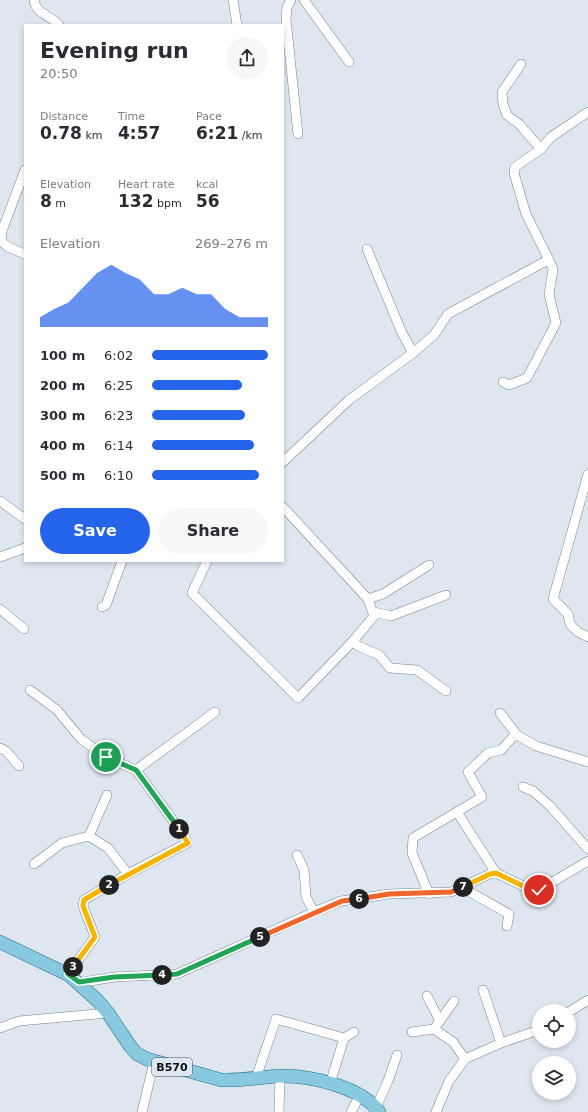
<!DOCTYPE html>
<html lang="en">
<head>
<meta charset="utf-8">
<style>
	body { margin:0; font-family:"DejaVu Sans",sans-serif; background:#f7f7f7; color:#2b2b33; height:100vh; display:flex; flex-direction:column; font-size:15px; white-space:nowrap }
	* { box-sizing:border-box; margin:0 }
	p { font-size:13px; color:#7c7c81 }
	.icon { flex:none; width:22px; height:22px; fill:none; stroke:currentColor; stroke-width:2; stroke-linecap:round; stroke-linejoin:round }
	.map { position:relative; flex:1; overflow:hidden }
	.side { position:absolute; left:24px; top:24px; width:260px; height:538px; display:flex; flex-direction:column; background:#fff; border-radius:0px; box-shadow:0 2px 6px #0003 }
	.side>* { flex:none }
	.buttons { position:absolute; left:532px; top:1004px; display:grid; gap:8px }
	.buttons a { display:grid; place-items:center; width:44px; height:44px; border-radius:50%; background:#fff; box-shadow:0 2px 6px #0003; font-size:20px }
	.pin { position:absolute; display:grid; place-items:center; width:34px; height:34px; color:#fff; margin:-17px; border:2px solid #fff; border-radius:50%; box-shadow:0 1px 4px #0007 }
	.km { position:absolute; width:20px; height:20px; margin:-10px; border-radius:50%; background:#222; color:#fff; font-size:11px; line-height:20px; text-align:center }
	.round { display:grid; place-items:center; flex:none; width:42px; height:42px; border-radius:21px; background:#f7f7f7 }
	.summary { display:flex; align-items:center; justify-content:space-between; height:68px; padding:0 16px }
	h1 { font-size:22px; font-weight:700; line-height:30px }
	.figures { display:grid; grid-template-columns:repeat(3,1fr); gap:6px; height:68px; padding:4px 16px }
	.figures div { display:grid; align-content:center }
	.figures b { font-size:17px; font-weight:700 }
	.figures small { font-size:11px; font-weight:400 }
	.figures p { font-size:11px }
	.chart { height:112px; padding:8px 16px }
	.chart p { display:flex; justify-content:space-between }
	.chart svg { width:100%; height:72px; margin-top:4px; fill:#2563eb; opacity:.7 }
	.cta { display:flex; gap:8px; margin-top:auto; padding:8px 16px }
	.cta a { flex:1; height:46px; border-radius:24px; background:#2563eb; color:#fff; font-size:16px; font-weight:700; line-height:46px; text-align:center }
	.cta a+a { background:#f7f7f7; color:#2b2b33 }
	ul { padding:0 16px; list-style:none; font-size:13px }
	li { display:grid; grid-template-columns:64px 48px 1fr; align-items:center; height:30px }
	li i { height:10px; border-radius:5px; background:#2563eb }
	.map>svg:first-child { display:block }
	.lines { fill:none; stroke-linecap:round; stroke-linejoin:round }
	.street-casing { stroke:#7b828a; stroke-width:10 }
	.primary-casing { stroke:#297089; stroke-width:14 }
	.street { stroke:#fff; stroke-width:9 }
	.primary { stroke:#88c9df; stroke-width:13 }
	.split-1-casing { stroke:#fff; stroke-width:8 }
	.split-2-casing { stroke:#fff; stroke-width:8 }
	.split-3-casing { stroke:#fff; stroke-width:8 }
	.split-4-casing { stroke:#fff; stroke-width:8 }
	.split-5-casing { stroke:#fff; stroke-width:8 }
	.split-6-casing { stroke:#fff; stroke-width:8 }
	.split-7-casing { stroke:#fff; stroke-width:8 }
	.split-8-casing { stroke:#fff; stroke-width:8 }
	.split-1 { stroke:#22a559; stroke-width:5 }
	.split-2 { stroke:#f5b400; stroke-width:5 }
	.split-3 { stroke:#f5b400; stroke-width:5 }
	.split-4 { stroke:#22a559; stroke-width:5 }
	.split-5 { stroke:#22a559; stroke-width:5 }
	.split-6 { stroke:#f0652b; stroke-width:5 }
	.split-7 { stroke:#f0652b; stroke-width:5 }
	.split-8 { stroke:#f5b400; stroke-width:5 }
	.labels { text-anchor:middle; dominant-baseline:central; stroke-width:4; stroke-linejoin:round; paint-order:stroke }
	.shield { fill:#dee6ef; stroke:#4b4f54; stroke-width:1 }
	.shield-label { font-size:11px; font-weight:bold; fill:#0c0e11 }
</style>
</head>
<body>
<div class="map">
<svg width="588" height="1112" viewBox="0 0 588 1112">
	<rect width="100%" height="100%" fill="#dee6ef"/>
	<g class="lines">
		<defs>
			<g id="street">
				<path d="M 34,0 C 36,14 50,15 59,25"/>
				<polyline points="233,0 237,25"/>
				<polyline points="291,0 287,7 286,19 298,134"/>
				<polyline points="304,0 349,62"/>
				<polyline points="521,64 502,92 503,104 507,115 519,124 541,149"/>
				<polyline points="25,170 2,231 1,241 8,247 25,254"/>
				<polyline points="367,249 402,333 413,353"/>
				<polyline points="503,382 509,385 527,378 556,323 549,294 553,269 548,258"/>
				<polyline points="283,462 349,400 413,353 434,335 448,314 546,261 548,258 526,214 514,173 515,167 541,149 551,137 588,112"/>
				<polyline points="588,474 553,599 568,614 570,624 578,632 588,637"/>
				<polyline points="0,501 25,519"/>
				<polyline points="0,557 25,548"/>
				<polyline points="207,561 192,593 298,698 353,641 374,616 368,599 283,507"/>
				<polyline points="368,599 383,594 429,565"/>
				<polyline points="102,607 106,605 122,561"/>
				<polyline points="0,609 24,629"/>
				<polyline points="374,612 391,616 446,595"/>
				<polyline points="353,641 358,646 379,655 390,668 417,670 446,691"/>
				<polyline points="30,690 57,710 81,739 106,757 136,770"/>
				<polyline points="500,713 517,735 536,746 588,762"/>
				<polyline points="0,748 6,751 19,766"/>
				<polyline points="523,787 533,791 550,806 588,849"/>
				<polyline points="457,812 496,873"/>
				<polyline points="89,836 107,795"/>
				<polyline points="297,855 304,870 306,897 314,912"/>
				<polyline points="34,864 62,843 89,836 108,848 128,874"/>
				<polyline points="461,887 509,914 507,926"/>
				<polyline points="429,894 412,853 413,838 482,797 468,772 488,753 501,750 513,737 517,735"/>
				<polyline points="68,974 95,937 83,906 84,900 128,874 187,843 185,837 136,770 215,712"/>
				<polyline points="79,983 114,977 177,974 314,912 341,901 389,894 451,892 490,874 496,873 523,886 539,890 588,861"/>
				<polyline points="483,990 501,1043"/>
				<polyline points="427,996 440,1021"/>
				<polyline points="569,1012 588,1000"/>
				<polyline points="0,1028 19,1021 108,1013"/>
				<polyline points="434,1029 454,1001"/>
				<polyline points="412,1032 434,1029 453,1042 465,1059"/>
				<polyline points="344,1038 354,1032"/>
				<polyline points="256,1078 276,1019 344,1038 330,1084"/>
				<polyline points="376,1107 388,1081 397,1055"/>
				<polyline points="142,1112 154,1062"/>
				<polyline points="279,1112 280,1076"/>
				<polyline points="351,1112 360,1095"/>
				<polyline points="436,1112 449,1081 465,1059 501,1043 539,1030"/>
			</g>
			<path id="primary" d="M 0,942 L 69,975 L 98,1001 L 108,1013 L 130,1046 L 137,1054 L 147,1059 L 221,1080 C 241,1081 260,1077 280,1076 C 309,1075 362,1087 379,1112"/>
		</defs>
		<use href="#street" class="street-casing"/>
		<use href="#primary" class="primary-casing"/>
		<use href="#street" class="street"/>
		<use href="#primary" class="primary"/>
	</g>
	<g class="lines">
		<defs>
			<polyline id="split-1" points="106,757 136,770 179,829"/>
			<polyline id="split-2" points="109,885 188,843 179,829"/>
			<polyline id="split-3" points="73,967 95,937 83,906 84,900 109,885"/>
			<polyline id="split-4" points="73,967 68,974 79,982 114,977 162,975"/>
			<polyline id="split-5" points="162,975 177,974 260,937"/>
			<polyline id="split-6" points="260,937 342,901 359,899"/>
			<polyline id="split-7" points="359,899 389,894 451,892 463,887"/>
			<polyline id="split-8" points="463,887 490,874 496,873 523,886 539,890"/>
		</defs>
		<use href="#split-1" class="split-1-casing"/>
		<use href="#split-2" class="split-2-casing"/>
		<use href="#split-3" class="split-3-casing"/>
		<use href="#split-4" class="split-4-casing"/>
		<use href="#split-5" class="split-5-casing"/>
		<use href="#split-6" class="split-6-casing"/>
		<use href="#split-7" class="split-7-casing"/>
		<use href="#split-8" class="split-8-casing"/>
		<use href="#split-1" class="split-1"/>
		<use href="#split-2" class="split-2"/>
		<use href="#split-3" class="split-3"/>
		<use href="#split-4" class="split-4"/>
		<use href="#split-5" class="split-5"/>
		<use href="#split-6" class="split-6"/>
		<use href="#split-7" class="split-7"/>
		<use href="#split-8" class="split-8"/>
	</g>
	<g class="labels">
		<rect class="shield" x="152" y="1058" width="40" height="18" rx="3"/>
		<g class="shield-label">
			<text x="172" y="1067">B570</text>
		</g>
	</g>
</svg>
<div class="buttons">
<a><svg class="icon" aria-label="locate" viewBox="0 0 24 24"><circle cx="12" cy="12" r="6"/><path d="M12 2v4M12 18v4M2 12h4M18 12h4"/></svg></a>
<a><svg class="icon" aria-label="layers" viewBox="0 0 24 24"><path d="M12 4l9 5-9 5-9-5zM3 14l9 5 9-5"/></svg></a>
</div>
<div class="pin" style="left:106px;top:757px;background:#1e9e55"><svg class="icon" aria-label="arrive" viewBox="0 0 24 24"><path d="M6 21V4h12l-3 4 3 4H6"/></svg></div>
<div class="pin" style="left:539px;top:890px;background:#d93025"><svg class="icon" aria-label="check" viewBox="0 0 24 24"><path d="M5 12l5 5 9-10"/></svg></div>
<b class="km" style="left:179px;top:829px">1</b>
<b class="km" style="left:109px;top:885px">2</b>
<b class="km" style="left:73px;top:967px">3</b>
<b class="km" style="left:162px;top:975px">4</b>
<b class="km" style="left:260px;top:937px">5</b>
<b class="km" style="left:359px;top:899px">6</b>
<b class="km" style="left:463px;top:887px">7</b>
<section class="side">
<div class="summary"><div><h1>Evening run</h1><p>20:50</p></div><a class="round"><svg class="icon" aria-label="share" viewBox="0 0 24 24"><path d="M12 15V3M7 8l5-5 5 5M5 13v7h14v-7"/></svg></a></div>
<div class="figures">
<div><p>Distance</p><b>0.78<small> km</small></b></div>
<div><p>Time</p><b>4:57</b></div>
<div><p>Pace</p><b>6:21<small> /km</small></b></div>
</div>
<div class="figures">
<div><p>Elevation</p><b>8<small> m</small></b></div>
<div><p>Heart rate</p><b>132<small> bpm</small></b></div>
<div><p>kcal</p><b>56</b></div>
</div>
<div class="chart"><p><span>Elevation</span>269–276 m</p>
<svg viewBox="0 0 160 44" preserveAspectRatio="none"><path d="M0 44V38L10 33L20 29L30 20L40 11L50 6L60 11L70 15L80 24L90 24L100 20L110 24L120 24L130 33L140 38L150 38L160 38V44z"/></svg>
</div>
<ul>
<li><b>100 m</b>6:02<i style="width:100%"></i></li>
<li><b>200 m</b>6:25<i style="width:78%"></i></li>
<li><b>300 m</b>6:23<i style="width:80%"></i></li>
<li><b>400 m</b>6:14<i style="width:88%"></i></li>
<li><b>500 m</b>6:10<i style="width:92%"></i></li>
</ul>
<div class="cta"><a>Save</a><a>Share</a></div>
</section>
</div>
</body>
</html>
